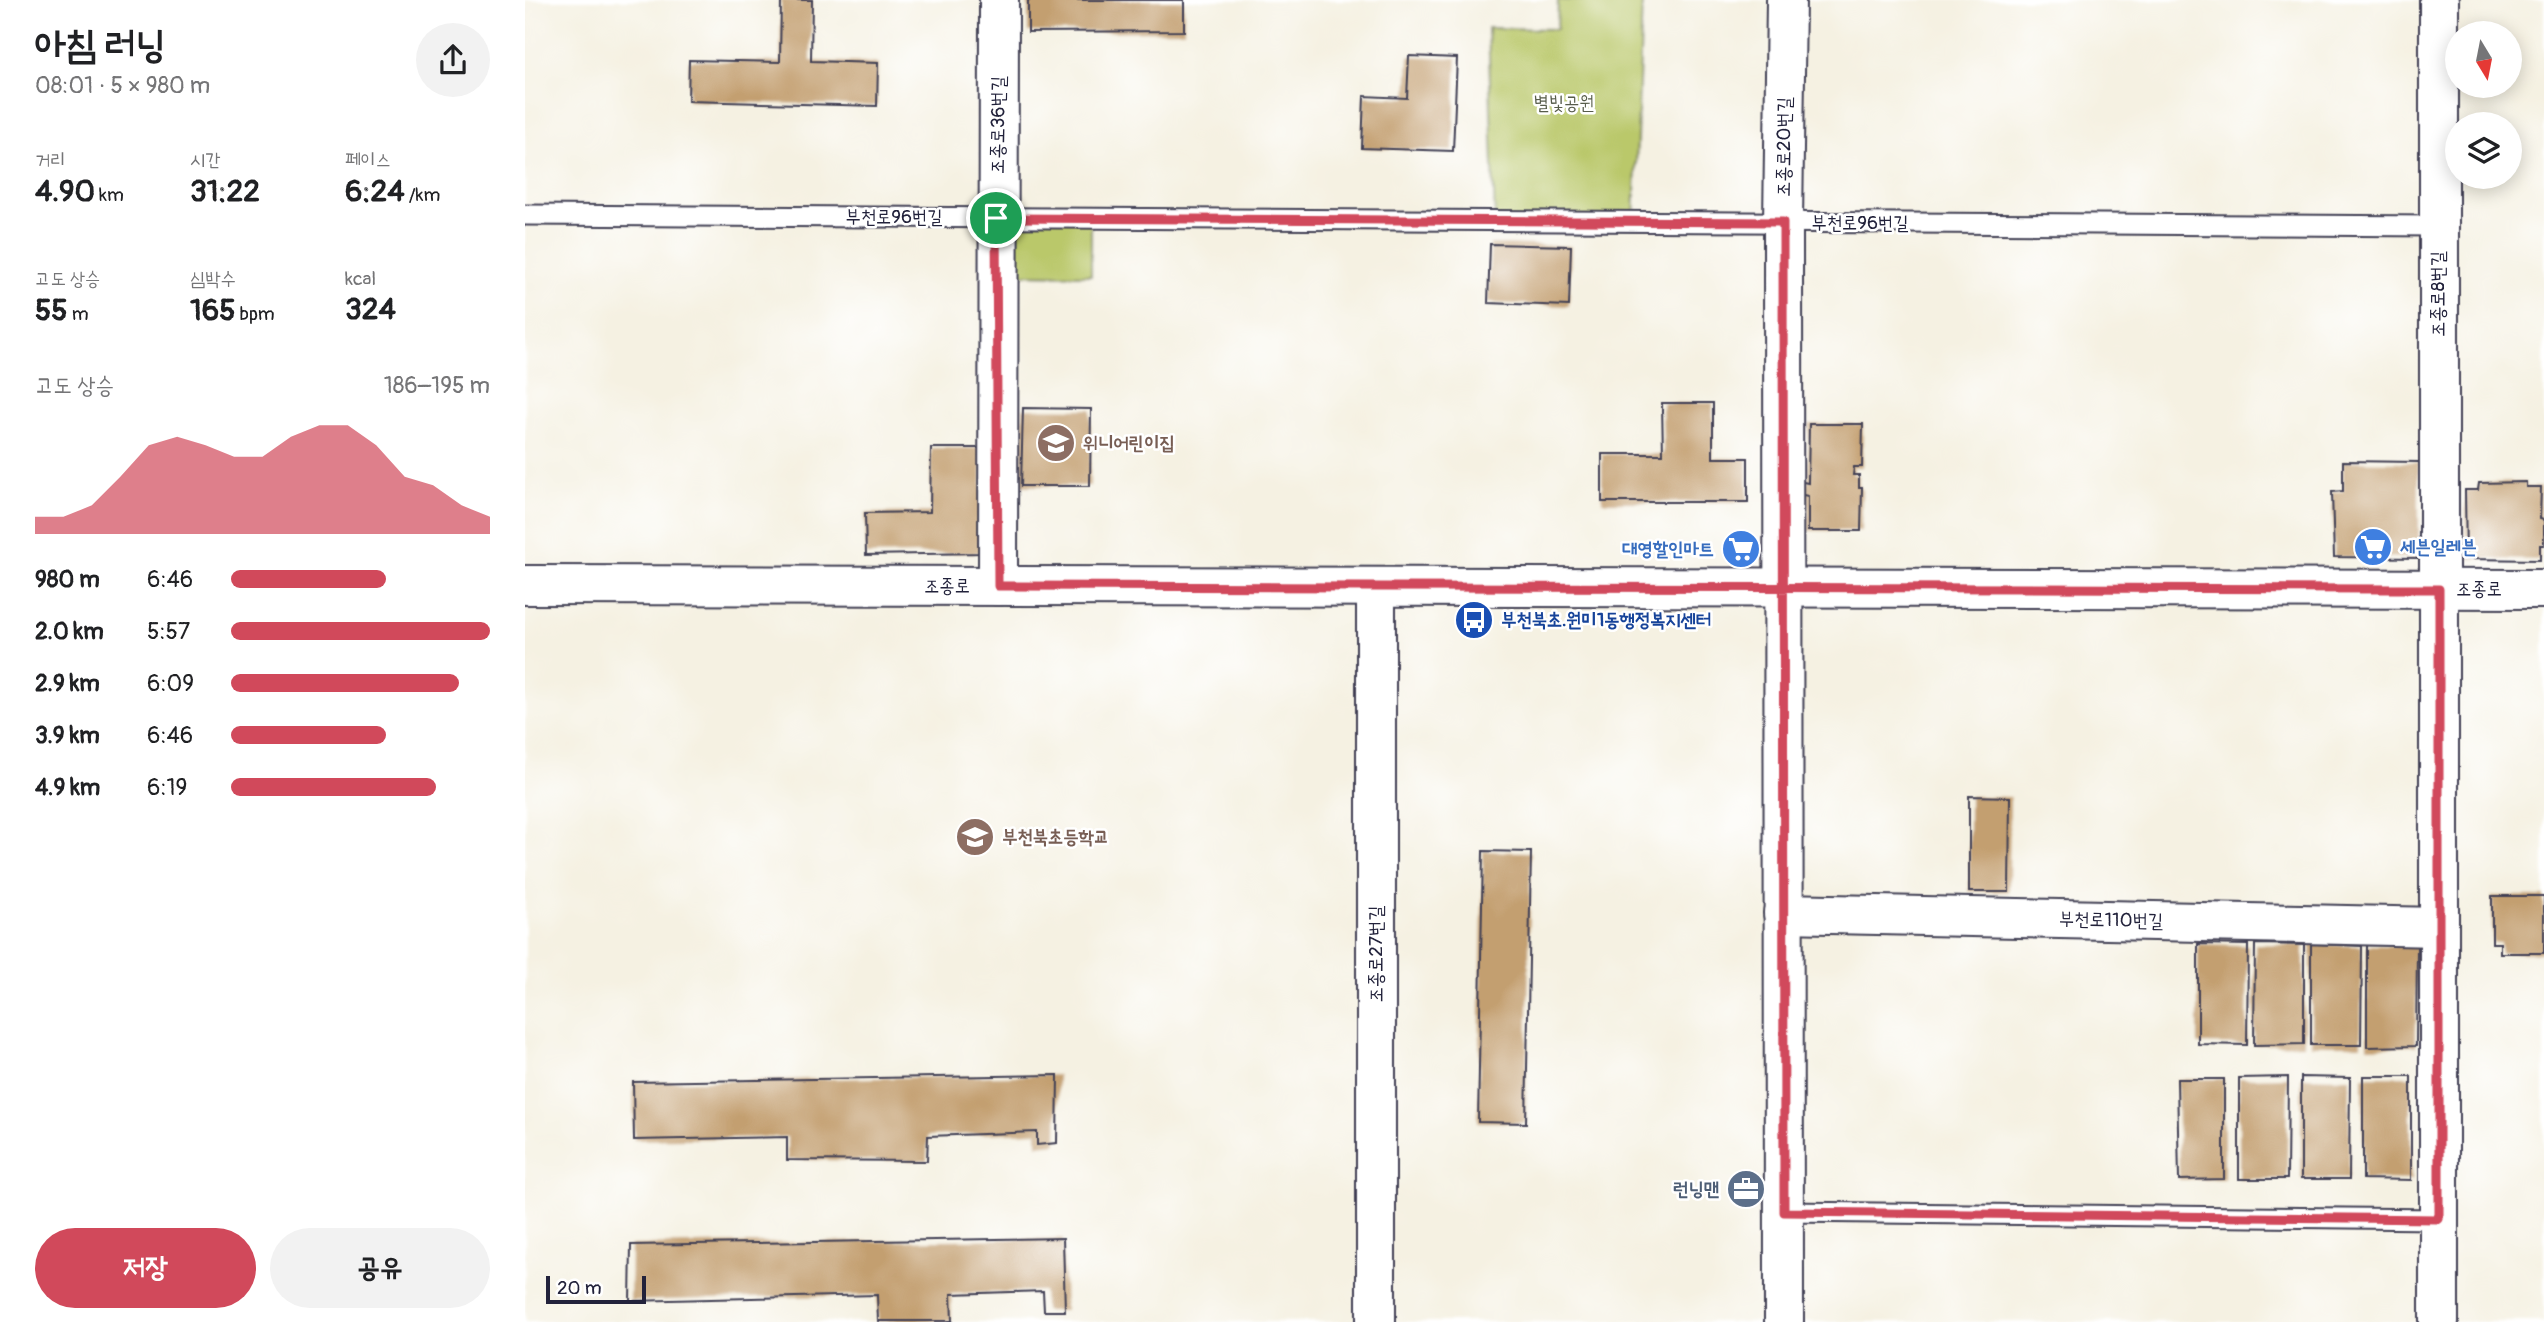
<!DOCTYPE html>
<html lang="ko">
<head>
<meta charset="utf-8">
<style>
	body { margin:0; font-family:Pangolin,"Poor Story",sans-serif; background:#f2f2f2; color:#202124; height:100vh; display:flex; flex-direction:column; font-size:26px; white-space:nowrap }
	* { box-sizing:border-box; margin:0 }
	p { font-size:23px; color:#757577 }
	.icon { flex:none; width:38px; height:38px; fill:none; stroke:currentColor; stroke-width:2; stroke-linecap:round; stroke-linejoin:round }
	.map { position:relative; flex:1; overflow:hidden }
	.details { display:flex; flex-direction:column; background:#fff; width:525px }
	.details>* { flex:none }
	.needle { width:46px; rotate:170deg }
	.buttons { position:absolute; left:1920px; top:21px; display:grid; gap:14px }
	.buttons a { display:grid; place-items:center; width:77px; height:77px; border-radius:50%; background:#fff; box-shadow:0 4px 18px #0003; font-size:35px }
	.scale { position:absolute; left:21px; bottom:18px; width:100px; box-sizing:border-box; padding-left:7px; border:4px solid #22223b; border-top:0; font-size:19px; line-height:24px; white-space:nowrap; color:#22223b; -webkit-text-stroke:5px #fff; paint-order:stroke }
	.pin { position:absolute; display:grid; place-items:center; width:60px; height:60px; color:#fff; margin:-30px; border:4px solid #fff; border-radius:50%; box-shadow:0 2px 7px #0007 }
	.round { display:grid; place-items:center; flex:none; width:74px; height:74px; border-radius:37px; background:#f2f2f2 }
	.overview { display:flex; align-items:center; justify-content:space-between; height:119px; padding:0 35px }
	h1 { font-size:38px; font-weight:700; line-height:52px }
	.figures { display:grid; grid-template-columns:repeat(3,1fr); gap:10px; height:119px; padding:7px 35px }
	.figures div { display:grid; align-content:center }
	.figures b { font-size:30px; font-weight:700 }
	.figures small { font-size:19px; font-weight:400 }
	.figures p { font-size:19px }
	.chart { height:196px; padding:14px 35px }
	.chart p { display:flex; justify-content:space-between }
	.chart svg { width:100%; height:126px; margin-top:7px; fill:#d1495b; opacity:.7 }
	.button { display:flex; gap:14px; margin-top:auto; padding:14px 35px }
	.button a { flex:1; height:80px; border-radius:42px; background:#d1495b; color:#fff; font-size:28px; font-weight:700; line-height:80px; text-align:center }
	.button a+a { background:#f2f2f2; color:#202124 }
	ul { padding:0 35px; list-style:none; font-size:23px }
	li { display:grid; grid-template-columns:112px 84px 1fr; align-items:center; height:52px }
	li i { height:18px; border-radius:9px; background:#d1495b }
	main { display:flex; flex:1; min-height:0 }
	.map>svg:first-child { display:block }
	.green { fill:#bac86a; stroke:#6e7552; stroke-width:2 }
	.building { fill:#c39f70 }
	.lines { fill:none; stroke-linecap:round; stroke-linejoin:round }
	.service-casing { stroke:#424154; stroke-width:23 }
	.minor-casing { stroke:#424154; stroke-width:42 }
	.tertiary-casing { stroke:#424154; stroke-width:42 }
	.service { stroke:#fff; stroke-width:19 }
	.minor { stroke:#fff; stroke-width:38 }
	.tertiary { stroke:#fff; stroke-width:38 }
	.route-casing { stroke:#fff; stroke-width:14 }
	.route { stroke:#d1495b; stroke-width:9 }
	.labels { text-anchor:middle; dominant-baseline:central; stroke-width:5; stroke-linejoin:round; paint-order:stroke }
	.park-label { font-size:19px; fill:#575c4b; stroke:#fff }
	.street-label { font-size:19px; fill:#22223b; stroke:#fff }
	.education-label { font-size:19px; font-weight:bold; fill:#785e54; stroke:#fff; text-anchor:start }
	.shop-label { font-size:19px; font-weight:bold; fill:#366cbe; stroke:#fff; text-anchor:start }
	.transit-label { font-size:19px; font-weight:bold; fill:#164399; stroke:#fff; text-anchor:start }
	.service-label { font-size:19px; font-weight:bold; fill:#4e5e75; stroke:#fff; text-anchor:end }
</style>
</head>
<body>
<main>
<section class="details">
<div class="overview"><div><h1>아침 러닝</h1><p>08:01 · 5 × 980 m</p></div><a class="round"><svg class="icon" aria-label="share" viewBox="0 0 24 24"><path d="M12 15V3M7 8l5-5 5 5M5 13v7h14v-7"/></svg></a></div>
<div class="figures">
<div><p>거리</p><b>4.90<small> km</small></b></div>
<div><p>시간</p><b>31:22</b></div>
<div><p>페이스</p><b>6:24<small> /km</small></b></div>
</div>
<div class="figures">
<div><p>고도 상승</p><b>55<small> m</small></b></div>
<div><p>심박수</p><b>165<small> bpm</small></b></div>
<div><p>kcal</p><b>324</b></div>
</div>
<div class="chart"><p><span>고도 상승</span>186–195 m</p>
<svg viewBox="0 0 160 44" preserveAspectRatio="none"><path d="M0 44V38L10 38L20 34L30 24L40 13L50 10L60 13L70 17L80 17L90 10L100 6L110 6L120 13L130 24L140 27L150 34L160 38V44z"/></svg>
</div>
<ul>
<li><b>980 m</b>6:46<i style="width:60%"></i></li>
<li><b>2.0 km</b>5:57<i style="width:100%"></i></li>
<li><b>2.9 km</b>6:09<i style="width:88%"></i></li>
<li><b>3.9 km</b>6:46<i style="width:60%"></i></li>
<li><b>4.9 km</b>6:19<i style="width:79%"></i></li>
</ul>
<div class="button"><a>저장</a><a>공유</a></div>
</section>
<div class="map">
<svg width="2019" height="1322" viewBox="0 0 2019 1322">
	<rect width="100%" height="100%" fill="#fff"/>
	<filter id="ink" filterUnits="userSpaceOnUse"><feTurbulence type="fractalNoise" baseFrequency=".0143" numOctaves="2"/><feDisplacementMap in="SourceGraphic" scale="14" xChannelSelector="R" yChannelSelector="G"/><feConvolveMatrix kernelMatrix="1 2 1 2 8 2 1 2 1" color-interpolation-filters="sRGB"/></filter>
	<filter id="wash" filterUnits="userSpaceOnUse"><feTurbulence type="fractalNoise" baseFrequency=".00686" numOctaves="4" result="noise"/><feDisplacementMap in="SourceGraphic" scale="28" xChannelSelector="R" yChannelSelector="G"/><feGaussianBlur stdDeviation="1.57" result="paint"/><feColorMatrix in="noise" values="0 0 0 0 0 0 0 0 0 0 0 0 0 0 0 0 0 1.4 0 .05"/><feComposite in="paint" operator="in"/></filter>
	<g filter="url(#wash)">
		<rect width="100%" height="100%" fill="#f5f1e2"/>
		<g class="green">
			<polygon points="1033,0 1117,0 1109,221 970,220 963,28 1032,29"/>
			<polygon points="471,218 566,218 566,275 471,274"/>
		</g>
		<g id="blocks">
			<g class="building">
				<polygon points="256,0 287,0 286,61 353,63 352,106 163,101 164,60 255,62"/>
				<polygon points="503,0 659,0 659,31 503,32"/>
				<polygon points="884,56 932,58 928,151 837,148 839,96 882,98"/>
				<polygon points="965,244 1046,246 1044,306 963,303"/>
				<polygon points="1137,403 1188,403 1188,458 1223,458 1223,502 1077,502 1077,454 1138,454"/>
				<polygon points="498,408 566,409 565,486 496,486"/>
				<polygon points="1284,424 1338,424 1337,467 1329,467 1328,475 1334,475 1334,488 1337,488 1336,531 1283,531 1283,496 1278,495 1278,482 1283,483"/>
				<polygon points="406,448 457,448 457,553 341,555 340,513 405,512"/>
				<polygon points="1818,461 1894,462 1894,558 1809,557 1807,492 1818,491"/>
				<polygon points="2001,482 2001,487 2016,487 2015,519 2019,520 2019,545 2015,545 2015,560 1941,559 1940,490 1953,490 1954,483"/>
				<polygon points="1444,796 1485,797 1484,892 1444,892"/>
				<polygon points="958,851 1006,852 1001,1123 953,1122"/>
				<polygon points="1967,896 2019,896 2019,953 1975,953 1975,943 1967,943"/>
				<polygon points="1673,944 1723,945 1722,1045 1673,1044"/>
				<polygon points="1730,944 1779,945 1779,1044 1729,1045"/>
				<polygon points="1786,944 1837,946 1836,1045 1786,1045"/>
				<polygon points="1842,945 1892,946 1891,1046 1842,1047"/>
				<polygon points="533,1075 532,1143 512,1145 512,1132 403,1136 402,1161 262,1160 262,1137 109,1140 108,1082"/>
				<polygon points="1838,1076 1886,1076 1886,1180 1838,1179"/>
				<polygon points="1763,1077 1762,1179 1714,1179 1714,1078"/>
				<polygon points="1776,1077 1825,1078 1824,1179 1776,1179"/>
				<polygon points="1652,1079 1699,1079 1699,1179 1654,1180"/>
				<polygon points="538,1238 540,1311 519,1311 518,1291 426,1294 427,1321 353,1321 352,1295 105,1301 106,1245"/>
			</g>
		</g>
	</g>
	<g filter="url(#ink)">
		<use href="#blocks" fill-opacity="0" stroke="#424154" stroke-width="2"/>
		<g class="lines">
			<defs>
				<g id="service">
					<polyline points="0,215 1913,226"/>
					<polyline points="1259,1212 1914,1219"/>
				</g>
				<g id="minor">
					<polyline points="1914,0 1914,1322"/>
					<polyline points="473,586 474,0"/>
					<polyline points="851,587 851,1322"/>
					<polyline points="1258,913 1914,927"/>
					<polyline points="1259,1322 1258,222 1261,0"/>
				</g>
				<polyline id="tertiary" points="0,585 2019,589"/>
			</defs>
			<use href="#service" class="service-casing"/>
			<use href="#minor" class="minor-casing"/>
			<use href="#tertiary" class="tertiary-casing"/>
			<use href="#service" class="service"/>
			<use href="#minor" class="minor"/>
			<use href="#tertiary" class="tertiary"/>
		</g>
	</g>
	<g class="lines" filter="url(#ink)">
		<defs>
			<path id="route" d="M 471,218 L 1258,222 L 1259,1212 L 1914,1219 L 1914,589 L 1872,589 C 1532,588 1191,587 851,587 L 473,586 L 471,218"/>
		</defs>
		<use href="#route" class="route-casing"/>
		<use href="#route" class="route"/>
	</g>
	<defs>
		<symbol id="school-disc" viewBox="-11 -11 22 22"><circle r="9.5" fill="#8d6e63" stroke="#fff"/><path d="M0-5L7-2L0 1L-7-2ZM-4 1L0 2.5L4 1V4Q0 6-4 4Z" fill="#fff"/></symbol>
		<symbol id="supermarket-disc" viewBox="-11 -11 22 22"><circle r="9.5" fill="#3f7fe0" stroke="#fff"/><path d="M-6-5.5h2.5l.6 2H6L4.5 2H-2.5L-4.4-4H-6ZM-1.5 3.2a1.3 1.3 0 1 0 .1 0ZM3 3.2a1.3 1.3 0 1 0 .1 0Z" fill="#fff"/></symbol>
		<symbol id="bus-disc" viewBox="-11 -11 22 22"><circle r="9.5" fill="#1a4fb4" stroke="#fff"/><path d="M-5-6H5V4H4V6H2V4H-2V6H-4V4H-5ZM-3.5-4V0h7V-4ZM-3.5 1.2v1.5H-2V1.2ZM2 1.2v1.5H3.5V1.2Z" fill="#fff"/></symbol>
		<symbol id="office-disc" viewBox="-11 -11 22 22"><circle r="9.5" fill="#5c6f8a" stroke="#fff"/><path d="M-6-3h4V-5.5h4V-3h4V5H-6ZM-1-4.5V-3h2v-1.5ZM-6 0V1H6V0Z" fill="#fff"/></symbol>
	</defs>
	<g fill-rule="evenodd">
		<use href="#school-disc" x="509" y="421" width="44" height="44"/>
		<use href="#supermarket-disc" x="1826" y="525" width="44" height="44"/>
		<use href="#supermarket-disc" x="1194" y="527" width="44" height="44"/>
		<use href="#bus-disc" x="927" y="598" width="44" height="44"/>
		<use href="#school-disc" x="428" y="815" width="44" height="44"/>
		<use href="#office-disc" x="1199" y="1167" width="44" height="44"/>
	</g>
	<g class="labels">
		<g class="park-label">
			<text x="1039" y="103">별빛공원</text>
		</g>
		<g class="street-label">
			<text transform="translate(473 125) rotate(-89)">조종로36번길</text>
			<text transform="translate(1259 147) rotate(-89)">조종로20번길</text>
			<text x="369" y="217">부천로96번길</text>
			<text x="1335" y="223">부천로96번길</text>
			<text transform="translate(1913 294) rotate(-90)">조종로8번길</text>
			<text x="422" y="586">조종로</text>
			<text x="1954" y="589">조종로</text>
			<text transform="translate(1586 920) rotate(1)">부천로110번길</text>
			<text transform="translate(851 954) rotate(-90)">조종로27번길</text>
		</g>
		<g class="education-label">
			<text x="558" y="443">위니어린이집</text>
			<text x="477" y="837">부천북초등학교</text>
		</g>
		<g class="shop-label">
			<text x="1875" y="547">세븐일레븐</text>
			<text x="1189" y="549" text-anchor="end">대영할인마트</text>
		</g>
		<g class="transit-label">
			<text x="976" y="620">부천북초.원미1동행정복지센터</text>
		</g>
		<g class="service-label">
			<text x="1194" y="1189">런닝맨</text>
		</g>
	</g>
</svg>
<div class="buttons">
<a><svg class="needle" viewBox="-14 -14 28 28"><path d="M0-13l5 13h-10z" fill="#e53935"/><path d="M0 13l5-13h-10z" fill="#757577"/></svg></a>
<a><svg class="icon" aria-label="layers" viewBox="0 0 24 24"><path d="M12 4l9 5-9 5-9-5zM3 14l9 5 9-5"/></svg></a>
</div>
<div class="scale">20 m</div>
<div class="pin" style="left:471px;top:218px;background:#1e9e55"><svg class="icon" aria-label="arrive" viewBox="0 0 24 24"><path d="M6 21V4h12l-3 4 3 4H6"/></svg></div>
</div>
</main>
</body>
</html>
